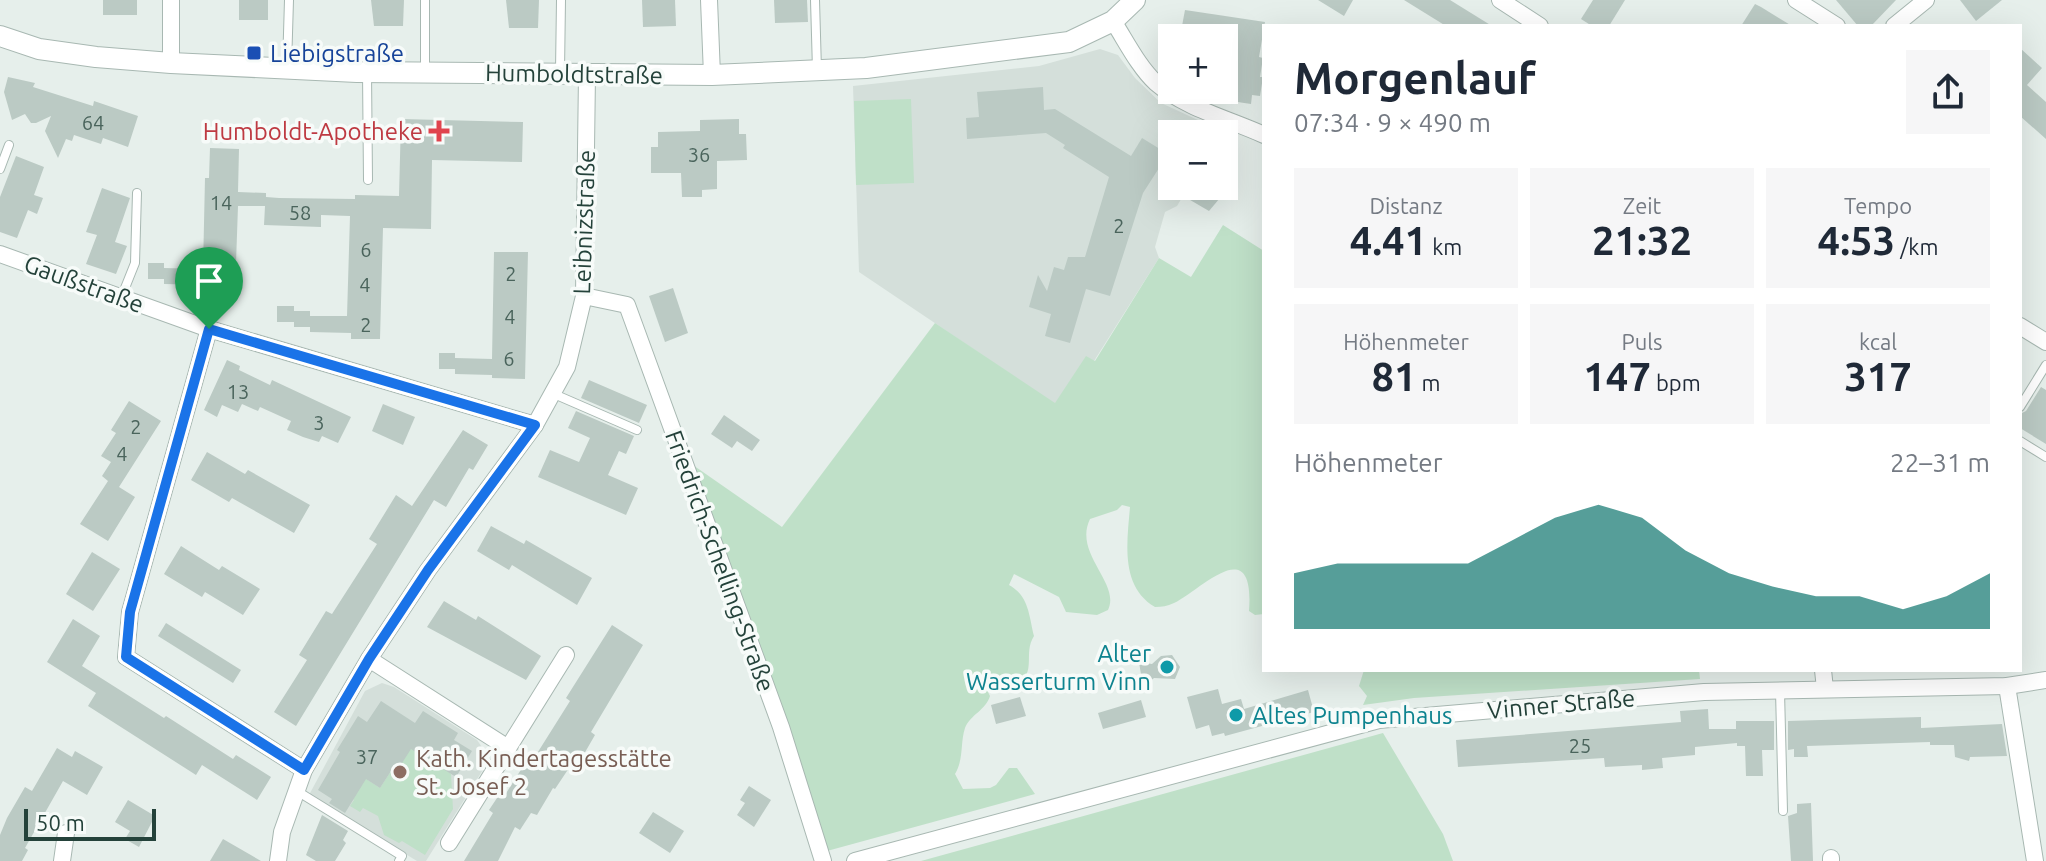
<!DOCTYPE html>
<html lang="de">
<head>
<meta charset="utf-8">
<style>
	body { margin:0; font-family:Ubuntu,sans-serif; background:#f6f6f7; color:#1f2937; height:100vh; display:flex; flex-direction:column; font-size:30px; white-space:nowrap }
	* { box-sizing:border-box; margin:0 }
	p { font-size:26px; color:#747a83 }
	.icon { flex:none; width:44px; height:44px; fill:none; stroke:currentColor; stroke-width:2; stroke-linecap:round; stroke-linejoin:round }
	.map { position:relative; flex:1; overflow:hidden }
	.side { position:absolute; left:1262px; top:24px; width:760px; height:648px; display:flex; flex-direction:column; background:#fff; border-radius:0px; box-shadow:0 8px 32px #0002 }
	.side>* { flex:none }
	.fabs { position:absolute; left:1158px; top:24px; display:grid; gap:16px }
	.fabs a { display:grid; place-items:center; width:80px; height:80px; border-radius:0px; background:#fff; box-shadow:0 8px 32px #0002; font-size:40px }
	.scale { position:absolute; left:24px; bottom:20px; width:132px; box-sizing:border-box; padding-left:8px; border:4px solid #24423a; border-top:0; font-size:22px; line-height:28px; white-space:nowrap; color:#24423a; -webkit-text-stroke:6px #f7fbf9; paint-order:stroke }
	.pin { position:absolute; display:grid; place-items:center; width:68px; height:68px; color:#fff; margin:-82px -34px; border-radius:50% 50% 50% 0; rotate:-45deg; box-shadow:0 0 8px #0007 }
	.pin .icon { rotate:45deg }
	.round { display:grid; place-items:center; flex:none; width:84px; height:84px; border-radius:0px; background:#f6f6f7 }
	.summary { display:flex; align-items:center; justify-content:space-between; height:136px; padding:0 32px }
	h1 { font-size:44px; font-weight:600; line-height:60px }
	.figures { display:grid; grid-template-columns:repeat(3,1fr); gap:12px; height:136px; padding:8px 32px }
	.figures div { display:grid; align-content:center; border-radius:0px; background:#f6f6f7; text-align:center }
	.figures b { font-size:40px; font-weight:600 }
	.figures small { font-size:22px; font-weight:400 }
	.figures p { font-size:22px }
	.chart { height:224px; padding:16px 32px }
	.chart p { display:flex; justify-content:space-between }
	.chart svg { width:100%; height:144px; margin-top:8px; fill:#0f766e; opacity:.7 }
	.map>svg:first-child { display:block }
	.built { fill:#d4dfda }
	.green { fill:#bfe0c8 }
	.building { fill:#bbcac4 }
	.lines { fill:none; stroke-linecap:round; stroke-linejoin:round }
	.service-casing { stroke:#a8b8b2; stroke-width:10 }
	.minor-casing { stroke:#a8b8b2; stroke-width:18 }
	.tertiary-casing { stroke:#a8b8b2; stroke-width:22 }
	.service { stroke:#fff; stroke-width:8 }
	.minor { stroke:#fff; stroke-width:16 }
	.tertiary { stroke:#fff; stroke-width:20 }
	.route-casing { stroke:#fff; stroke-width:16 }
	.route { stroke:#1a73e8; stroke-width:10 }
	.transit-dot { fill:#1a4fb4; stroke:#f7fbf9; stroke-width:3 }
	.health-dot { fill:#e0444e; stroke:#f7fbf9; stroke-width:3 }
	.culture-dot { fill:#0f9aa8; stroke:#f7fbf9; stroke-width:3 }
	.education-dot { fill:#8d6e63; stroke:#f7fbf9; stroke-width:3 }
	.labels { text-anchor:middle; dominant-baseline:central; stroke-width:7; stroke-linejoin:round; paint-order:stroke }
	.number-label { font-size:20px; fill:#4a645c }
	.transit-label { font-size:24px; fill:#164399; stroke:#f7fbf9; text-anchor:start }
	.street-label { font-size:24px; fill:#24423a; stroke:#f7fbf9 }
	.health-label { font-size:24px; fill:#be3a42; stroke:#f7fbf9; text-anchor:end }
	.culture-label { font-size:24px; fill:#0d838f; stroke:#f7fbf9; text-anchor:end }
	.education-label { font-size:24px; fill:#785e54; stroke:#f7fbf9; text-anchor:start }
</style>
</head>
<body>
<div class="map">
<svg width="2046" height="861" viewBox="0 0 2046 861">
	<rect width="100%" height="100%" fill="#e6efeb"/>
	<g class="built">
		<polygon points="1100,49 1118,55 1135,78 1161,103 1222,131 1220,134 1172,134 1172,186 1189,186 1177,206 1165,212 1155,247 1159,258 1094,361 1086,357 1055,404 859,272 853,86 1039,66"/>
		<polygon points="382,683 394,687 477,740 486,753 484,768 426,861 417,861 309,795 365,691"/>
	</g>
	<g class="green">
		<polygon points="911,99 914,183 856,185 854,101"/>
		<path d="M 1223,225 L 1264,251 L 1264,614 L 1255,615 L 1249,611 C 1255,530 1201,590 1174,603 C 1167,606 1162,607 1155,607 C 1120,586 1127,543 1130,507 L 1122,505 L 1117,510 L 1090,519 C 1073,554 1121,583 1108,610 L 1097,615 L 1066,612 L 1059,597 L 1014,574 L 1009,585 C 1029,596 1029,616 1034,636 C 1022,655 1039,672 1014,687 L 995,684 L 987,690 L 990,696 C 986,710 970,715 965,728 C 960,743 964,759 955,774 L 963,789 L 990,788 L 996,785 L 1009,768 L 1017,768 L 1035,794 L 827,851 L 690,463 L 782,527 L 935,323 L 1055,403 L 1086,356 L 1095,361 L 1159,258 L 1191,277 Z"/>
		<polygon points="1364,670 1699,670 1700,679 1414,698 1363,705 1367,696 1359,686"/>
		<polygon points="1383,733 1443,834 1453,861 921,861"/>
		<polygon points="407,738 451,774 453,809 425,855 402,841 399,843 384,835 378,816 363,808 360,812 350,806 354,800 350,797 360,775 380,788 391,771 395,774 401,764"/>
	</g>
	<g class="building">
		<rect x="103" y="0" width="34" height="15"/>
		<rect x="239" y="0" width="29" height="20"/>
		<polygon points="371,0 404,0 403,26 374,26"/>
		<polygon points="506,0 539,0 538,28 509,28"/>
		<polygon points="642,0 675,0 676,26 643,27"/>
		<polygon points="774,0 807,0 808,22 775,23"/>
		<polygon points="1318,0 1353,0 1344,16"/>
		<polygon points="1404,0 1450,0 1492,26 1446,26"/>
		<polygon points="1593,0 1625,0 1609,26 1592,26 1581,19"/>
		<polygon points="1836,0 1896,0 1871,26 1858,26"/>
		<polygon points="1960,0 2002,0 1976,21"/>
		<polygon points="1755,4 1761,7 1792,26 1741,26"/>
		<polygon points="1185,10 1265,22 1259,57 1263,58 1260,77 1263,77 1260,96 1252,95 1251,104 1231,101 1235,73 1232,72 1235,54 1231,53 1234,34 1182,26"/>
		<polygon points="2020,48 2042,68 2027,85 2046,102 2046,139 2020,116"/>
		<polygon points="8,77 35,83 33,87 93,106 94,101 138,116 128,147 103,138 101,144 74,135 72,141 66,139 58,158 45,131 51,116 36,123 31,123 25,114 12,120 4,92"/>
		<polygon points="1043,87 1044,110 1055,109 1131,156 1142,138 1168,154 1143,193 1110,296 1086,289 1070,343 1045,336 1051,314 1029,307 1038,275 1047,291 1054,267 1064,270 1068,257 1085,257 1109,177 1063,148 1065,145 1046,133 967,139 966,118 979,117 977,92"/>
		<polygon points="401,119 523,122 522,162 432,160 431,229 383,228 380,339 351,339 351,333 310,332 310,327 294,327 294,322 277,322 277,306 294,306 294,317 294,311 310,311 310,316 347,316 350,216 321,215 321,227 264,225 265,206 238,206 235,292 206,291 207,285 164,284 164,279 148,279 148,263 164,263 164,268 203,269 205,178 209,178 210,148 239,149 238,192 266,193 266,197 279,198 355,199 355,195 399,196"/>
		<polygon points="739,119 739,134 746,134 747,160 717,161 717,189 702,190 702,197 682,197 681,173 651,173 651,147 658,147 658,132 700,131 700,120"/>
		<polygon points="16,156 44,167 34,195 43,198 37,214 28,210 17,238 0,232 0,197"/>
		<polygon points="1192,186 1230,186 1209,211 1185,197"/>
		<polygon points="102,188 130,198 115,242 127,246 116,274 86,264 97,235 86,232"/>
		<polygon points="494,252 528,252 525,379 492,378 492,375 455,374 455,369 439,369 439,353 455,353 455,358 492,359"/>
		<polygon points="673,288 688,333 665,342 649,296"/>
		<polygon points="227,360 240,366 239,370 270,385 272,380 351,417 338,443 322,436 319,442 303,437 287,430 291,421 260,407 258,411 242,404 238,412 222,405 217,417 204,410"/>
		<polygon points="589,380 647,405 639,423 581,398"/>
		<polygon points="2041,387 2046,390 2046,444 2020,428 2020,414 2026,411"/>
		<polygon points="129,401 161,421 119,487 135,497 108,541 80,524 108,481 102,476 111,462 101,456 116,433 111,430"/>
		<polygon points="383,404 415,417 403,445 372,431"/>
		<polygon points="576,411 634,436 626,454 619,451 608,475 638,488 626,515 538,477 550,450 579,462 590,438 568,428"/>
		<polygon points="724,415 760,440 752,451 737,441 732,448 711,434"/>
		<polygon points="463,430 488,445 473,470 469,468 446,507 434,500 296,726 274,712 307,660 299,655 326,611 332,614 377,544 369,539 396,495 412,506"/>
		<polygon points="207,452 245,474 248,470 310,505 294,533 232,498 229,502 191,480"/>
		<polygon points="491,526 524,544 526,540 592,578 577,605 512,565 509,570 477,551"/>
		<polygon points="181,546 219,570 222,566 260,589 243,615 205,592 202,597 164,574"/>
		<polygon points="92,552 120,569 93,611 66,594"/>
		<polygon points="444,601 476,620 478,616 541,656 526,680 427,627"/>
		<polygon points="73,619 100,636 82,666 164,718 166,716 233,759 236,755 271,777 257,800 202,765 196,775 88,706 96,693 47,662"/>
		<polygon points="166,623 241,670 233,683 158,636"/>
		<polygon points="612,625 643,645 591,732 595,735 584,754 573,770 569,768 555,789 553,788 537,815 531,813 520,830 515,827 498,861 464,861 493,813 489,810 501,792 505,795 527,760 531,763 570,701 566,698"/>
		<polygon points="1172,655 1180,667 1175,679 1154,678 1143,687 1139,662 1152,664 1161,656"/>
		<polygon points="1218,689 1222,704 1241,699 1244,709 1308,690 1314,712 1225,736 1224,733 1212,736 1209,725 1196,729 1187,697"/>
		<polygon points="1020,697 1026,716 996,724 991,705"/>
		<polygon points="1141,700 1146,717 1103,729 1098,713"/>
		<polygon points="381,701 415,723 423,711 458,733 454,740 472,751 456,777 411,749 395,774 391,771 380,788 366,779 345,813 329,803 332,799 318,790 340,752 337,750 358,716 367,722"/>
		<polygon points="1708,709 1709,729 1736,729 1736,721 1774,721 1774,750 1762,750 1763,776 1746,776 1745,746 1737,746 1737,743 1695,747 1695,755 1662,758 1663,768 1642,770 1642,765 1605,767 1604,758 1458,767 1456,740 1681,722 1680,711"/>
		<polygon points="1921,717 1921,728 2002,724 2007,756 1970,757 1969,761 1955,757 1954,745 1930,745 1930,742 1807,746 1808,757 1794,757 1794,749 1788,750 1788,721"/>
		<polygon points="57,748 72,757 75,751 103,767 87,795 63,781 25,848 28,850 22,861 0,861 0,835 7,818 25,787 32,791"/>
		<polygon points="749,786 771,800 754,827 737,815 745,803 740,800"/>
		<polygon points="128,800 155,816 139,847 125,839 130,831 115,822"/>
		<polygon points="1811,803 1813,861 1791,861 1788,816 1797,813 1797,804"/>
		<polygon points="653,812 684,831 670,853 639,833"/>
		<polygon points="322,815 348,831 343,840 346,843 335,861 316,861 306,855"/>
		<polygon points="223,839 261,861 210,861"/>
	</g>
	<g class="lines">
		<defs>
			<g id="service">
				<polyline points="425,0 425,71"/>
				<polyline points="815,0 817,70"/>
				<polyline points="287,67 289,0"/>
				<polyline points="560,71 561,0"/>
				<polyline points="367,72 368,180"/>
				<polyline points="0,169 9,145"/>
				<polyline points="121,298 135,263 137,193"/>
				<polyline points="554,394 637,430"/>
				<polyline points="2020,407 2046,365"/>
				<polyline points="2020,441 2046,457"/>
				<polyline points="1780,691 1783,811"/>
				<polyline points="297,791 402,856 399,861"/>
			</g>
			<g id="minor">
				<polyline points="171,0 171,63"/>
				<polyline points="709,0 712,75"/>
				<polyline points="1500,0 1540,26"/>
				<polyline points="1796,0 1837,26"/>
				<path d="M 1113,21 C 1126,41 1138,66 1156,83 C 1185,108 1229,119 1264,135"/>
				<polyline points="1894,26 1926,0"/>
				<polyline points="0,254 209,329 535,425"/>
				<polyline points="584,296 627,305 781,727 823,861"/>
				<polyline points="2020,326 2046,342"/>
				<polyline points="209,329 130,612 126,657 304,770"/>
				<polyline points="369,659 508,748"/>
				<polyline points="1823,670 1825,689"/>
				<polyline points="2007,686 2035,861"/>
				<polyline points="449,843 566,655"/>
				<polyline points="1831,858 1831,861"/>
				<polyline points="62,861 66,833"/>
				<polyline points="278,861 282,832 304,770 369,659 428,570 535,425 567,367 584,296 587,75"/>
				<polyline points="855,861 1379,720 1704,692 2007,686 2046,680"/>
			</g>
			<polyline id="tertiary" points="0,36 39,49 96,57 171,63 357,72 712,75 866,68 1069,42 1113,21 1135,0"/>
		</defs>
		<use href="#service" class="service-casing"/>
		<use href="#minor" class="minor-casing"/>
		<use href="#tertiary" class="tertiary-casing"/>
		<use href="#service" class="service"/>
		<use href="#minor" class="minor"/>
		<use href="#tertiary" class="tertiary"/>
	</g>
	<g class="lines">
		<defs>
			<polygon id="route" points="209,329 535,425 428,570 369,659 304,770 126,657 130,612"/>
		</defs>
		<use href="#route" class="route-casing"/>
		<use href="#route" class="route"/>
	</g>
	<rect class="transit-dot" x="246" y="45" width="16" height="16" rx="4"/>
	<path class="health-dot" d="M435 119h8v8h8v8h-8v8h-8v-8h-8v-8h8z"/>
	<g class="culture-dot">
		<circle cx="1167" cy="667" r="8"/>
		<circle cx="1236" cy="715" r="8"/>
	</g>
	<circle class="education-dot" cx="400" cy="772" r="8"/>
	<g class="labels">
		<g class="number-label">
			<text x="93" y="122">64</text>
			<text x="699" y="154">36</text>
			<text x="221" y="202">14</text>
			<text x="300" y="212">58</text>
			<text x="1119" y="225">2</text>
			<text x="366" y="249">6</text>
			<text x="511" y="273">2</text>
			<text x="365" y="284">4</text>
			<text x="510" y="316">4</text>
			<text x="366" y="324">2</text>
			<text x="509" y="358">6</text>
			<text x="238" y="391">13</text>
			<text x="319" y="422">3</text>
			<text x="136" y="426">2</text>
			<text x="122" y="453">4</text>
			<text x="1580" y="745">25</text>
			<text x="367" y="756">37</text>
		</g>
		<g class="transit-label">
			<text x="270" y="53">Liebigstraße</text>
		</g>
		<g class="street-label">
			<text transform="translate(574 74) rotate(1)">Humboldtstraße</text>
			<text transform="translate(584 222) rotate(-88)">Leibnizstraße</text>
			<text transform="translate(84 284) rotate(20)">Gaußstraße</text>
			<text transform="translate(720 561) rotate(70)">Friedrich-Schelling-Straße</text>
			<text transform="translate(1561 704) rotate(-5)">Vinner Straße</text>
		</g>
		<g class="health-label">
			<text x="423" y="131">Humboldt-Apotheke</text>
		</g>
		<g class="culture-label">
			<text x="1151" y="653">Alter<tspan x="1151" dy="28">Wasserturm Vinn</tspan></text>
			<text x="1252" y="715" text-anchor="start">Altes Pumpenhaus</text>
		</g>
		<g class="education-label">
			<text x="416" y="758">Kath. Kindertagesstätte<tspan x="416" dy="28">St. Josef 2</tspan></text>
		</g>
	</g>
</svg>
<div class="fabs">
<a>+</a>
<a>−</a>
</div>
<div class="scale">50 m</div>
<div class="pin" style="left:209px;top:329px;background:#1e9e55"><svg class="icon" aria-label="arrive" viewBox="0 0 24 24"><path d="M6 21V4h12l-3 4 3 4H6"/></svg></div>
<section class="side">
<div class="summary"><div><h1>Morgenlauf</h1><p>07:34 · 9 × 490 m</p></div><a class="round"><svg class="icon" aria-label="share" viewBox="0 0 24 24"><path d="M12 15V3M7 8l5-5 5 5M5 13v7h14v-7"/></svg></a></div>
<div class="figures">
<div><p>Distanz</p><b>4.41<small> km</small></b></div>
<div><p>Zeit</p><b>21:32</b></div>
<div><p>Tempo</p><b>4:53<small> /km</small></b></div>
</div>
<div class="figures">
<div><p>Höhenmeter</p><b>81<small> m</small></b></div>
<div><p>Puls</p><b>147<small> bpm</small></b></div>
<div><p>kcal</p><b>317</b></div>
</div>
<div class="chart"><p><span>Höhenmeter</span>22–31 m</p>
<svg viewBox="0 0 160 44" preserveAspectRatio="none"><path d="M0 44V27L10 24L20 24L30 24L40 24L50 17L60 10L70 6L80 10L90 20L100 27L110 31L120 34L130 34L140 38L150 34L160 27V44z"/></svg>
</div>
</section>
</div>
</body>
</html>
